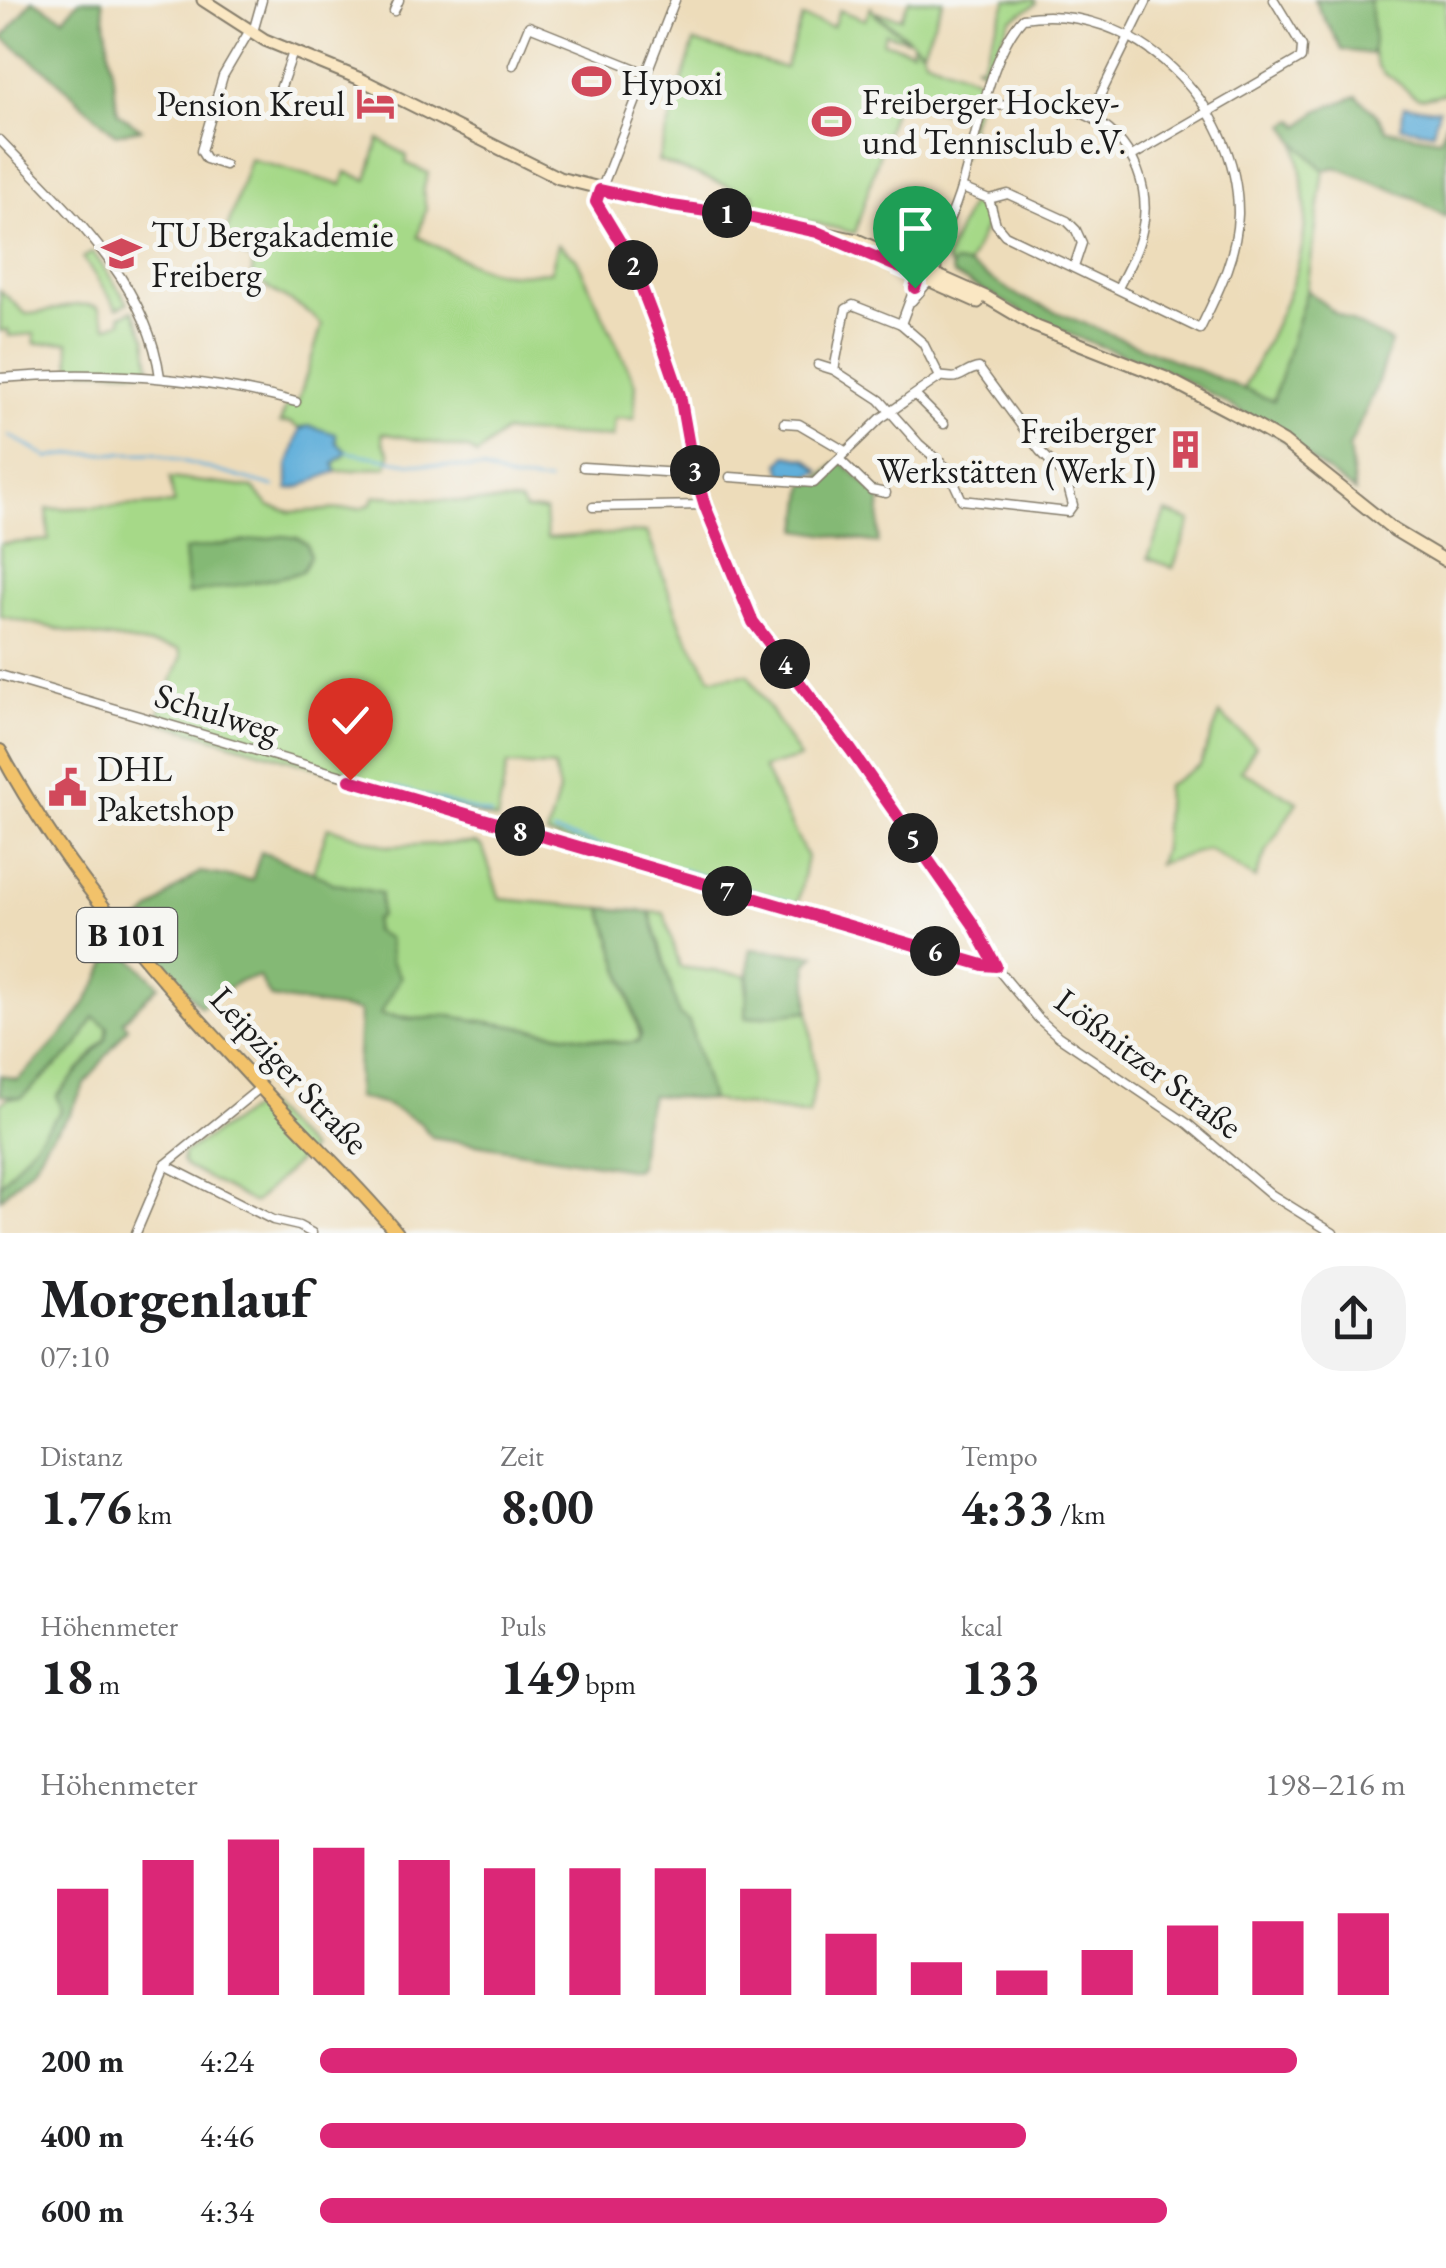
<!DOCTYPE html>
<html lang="de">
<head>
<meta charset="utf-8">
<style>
	body { margin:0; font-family:"EB Garamond",serif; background:#f2f2f2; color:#202124; height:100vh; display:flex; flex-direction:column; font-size:38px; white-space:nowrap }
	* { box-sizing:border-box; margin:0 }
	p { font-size:32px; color:#757577 }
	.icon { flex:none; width:55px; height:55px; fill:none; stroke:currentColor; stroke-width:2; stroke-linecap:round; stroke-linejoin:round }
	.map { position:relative; height:1233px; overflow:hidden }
	.details { display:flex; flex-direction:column; background:#fff; flex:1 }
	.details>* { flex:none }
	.pin { position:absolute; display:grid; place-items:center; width:85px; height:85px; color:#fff; margin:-102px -42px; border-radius:50% 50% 50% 0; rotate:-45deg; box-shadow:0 0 10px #0007 }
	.pin .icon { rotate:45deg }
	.km { position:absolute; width:50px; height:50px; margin:-25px; border-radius:50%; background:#222; color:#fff; font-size:28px; line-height:50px; text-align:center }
	.round { display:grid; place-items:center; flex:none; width:105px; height:105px; border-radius:40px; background:#f2f2f2 }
	.head { display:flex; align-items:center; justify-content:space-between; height:170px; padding:0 40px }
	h1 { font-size:55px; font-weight:700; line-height:75px }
	.metrics { display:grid; grid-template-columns:repeat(3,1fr); gap:15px; height:170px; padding:10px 40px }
	.metrics div { display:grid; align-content:center }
	.metrics b { font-size:50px; font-weight:700 }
	.metrics small { font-size:28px; font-weight:400 }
	.metrics p { font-size:28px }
	.chart { height:280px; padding:20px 40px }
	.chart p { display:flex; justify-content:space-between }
	.chart svg { width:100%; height:180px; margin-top:10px; stroke:#db2777; stroke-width:6 }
	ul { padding:0 40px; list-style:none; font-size:32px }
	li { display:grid; grid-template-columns:160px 120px 1fr; align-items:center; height:75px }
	li i { height:25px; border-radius:12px; background:#db2777 }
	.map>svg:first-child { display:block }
	.green { fill:#a6d988; stroke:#617a52; stroke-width:2.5; fill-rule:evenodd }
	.forest { fill:#84b974; stroke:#506a48; stroke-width:2.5 }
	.water { fill:#60afda; stroke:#3e667b; stroke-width:2.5 }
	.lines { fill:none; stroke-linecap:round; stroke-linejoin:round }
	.stream { stroke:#60afda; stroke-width:2.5 }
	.minor-casing { stroke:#847c6b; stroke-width:11 }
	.secondary-casing { stroke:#847c6b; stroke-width:15 }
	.primary-casing { stroke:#847c6b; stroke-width:16 }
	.minor { stroke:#fff; stroke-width:8 }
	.secondary { stroke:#fae7c3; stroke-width:11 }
	.primary { stroke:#f2c26a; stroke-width:12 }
	.route-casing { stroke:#fff; stroke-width:20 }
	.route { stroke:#db2777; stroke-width:12 }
	.labels { text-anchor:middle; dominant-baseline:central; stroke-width:10; stroke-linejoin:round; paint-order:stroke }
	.shield { fill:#f6f6f2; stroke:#5d5d5c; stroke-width:2.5 }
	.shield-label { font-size:32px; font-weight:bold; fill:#1c1c1c }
	.poi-label { font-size:35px; fill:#1c1c1c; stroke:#f6f6f2; text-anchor:start }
	.street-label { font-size:35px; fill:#1c1c1c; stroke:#f6f6f2 }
</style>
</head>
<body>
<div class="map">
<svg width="1446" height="1233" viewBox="0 0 1446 1233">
	<rect width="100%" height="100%" fill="#f6f6f2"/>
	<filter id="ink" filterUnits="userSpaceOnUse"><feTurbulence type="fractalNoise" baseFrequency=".01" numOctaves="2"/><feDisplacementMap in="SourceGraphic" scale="20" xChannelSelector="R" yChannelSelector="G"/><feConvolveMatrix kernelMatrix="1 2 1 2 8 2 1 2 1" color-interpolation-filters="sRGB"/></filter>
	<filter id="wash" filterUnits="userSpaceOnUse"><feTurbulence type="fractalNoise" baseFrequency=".0048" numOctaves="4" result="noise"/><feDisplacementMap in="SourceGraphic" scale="40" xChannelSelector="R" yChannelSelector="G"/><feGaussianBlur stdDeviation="2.25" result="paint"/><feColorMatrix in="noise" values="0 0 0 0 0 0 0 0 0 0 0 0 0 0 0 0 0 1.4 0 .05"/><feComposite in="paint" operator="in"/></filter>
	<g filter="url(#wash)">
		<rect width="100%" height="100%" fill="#eddcba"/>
		<g class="green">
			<polygon points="909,0 943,0 923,50 875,12 901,18"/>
			<polygon points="1007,0 1035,0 1036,4 1010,20 986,72 974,64 981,65"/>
			<path d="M 1370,0 L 1446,0 L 1446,93 C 1415,101 1420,101 1396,81 C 1392,77 1386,76 1382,72 C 1366,55 1375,22 1370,0 Z"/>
			<polygon points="871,7 876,16 908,40 885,33 883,42 912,50 912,42 922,51 925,58 983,81 961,158 956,156 969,119 897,97 855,233 757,209 754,205 754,195 658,161 694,42 785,68 802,18 833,27 839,10 865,20"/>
			<path d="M 379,139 L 407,156 L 406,163 L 428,173 L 423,191 L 426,208 L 418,237 C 472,263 489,281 551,271 L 558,244 L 576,258 L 636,385 L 634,419 L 615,418 L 613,437 L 504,432 L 477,455 L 471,450 L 382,433 L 383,443 L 390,454 L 387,467 L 336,472 L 333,464 L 344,456 L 335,438 L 309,426 L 300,429 L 290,423 L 280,423 L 287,404 L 297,405 L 322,325 C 299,300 275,297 252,276 L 253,260 L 222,245 L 250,159 L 342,185 L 346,172 L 367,180 Z"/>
			<path d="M 1296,142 L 1324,170 L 1307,290 L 1273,402 L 1244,388 C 1271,332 1309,269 1305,204 C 1304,184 1299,162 1296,142 Z"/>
			<polygon points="972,200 985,209 987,222 968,265 954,263 951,268 946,260 948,253"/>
			<polygon points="93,252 128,303 117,308 83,258"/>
			<path d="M 0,290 L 26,314 C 50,314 76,299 98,307 L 107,327 L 122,321 L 120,316 L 133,310 L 146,338 L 150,367 L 143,371 L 71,369 L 68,342 L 35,344 L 34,334 L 9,336 L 8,330 L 0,331 Z"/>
			<path d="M 170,478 L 253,488 L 269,506 L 291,512 L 362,508 L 371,504 L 374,497 L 383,496 L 465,502 L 520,502 L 525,510 L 545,511 L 547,538 L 647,532 L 683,630 L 711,678 L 748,674 L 800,758 L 763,768 L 807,857 L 797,908 L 547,835 L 559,791 L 554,767 L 507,765 L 497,820 L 156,721 L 181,658 L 179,649 L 80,634 L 0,616 L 0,544 L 49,540 L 47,509 L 174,504 ZM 252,541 L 231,584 L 188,594 L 184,550 Z"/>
			<polygon points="1166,512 1191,521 1173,568 1148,558"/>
			<polygon points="1220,714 1256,746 1241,770 1297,802 1266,852 1255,879 1208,849 1158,864 1163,848 1166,786 1200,765"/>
			<path d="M 328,827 L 387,846 L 476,843 L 483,848 L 500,899 L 602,908 L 641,1039 L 630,1044 L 443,1015 L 427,1019 L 379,1014 C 391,990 391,965 388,939 L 374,931 L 375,919 L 313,872 Z"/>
			<polygon points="650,912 664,913 680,967 747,975 746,1018 809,1011 816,1077 809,1115 711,1100 689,1022 679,1015"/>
			<polygon points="94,1017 108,1027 106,1038 57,1096 62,1111 0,1185 0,1104 8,1098 22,1097 77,1047"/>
			<polygon points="258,1105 266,1106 310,1150 254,1203 185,1166 182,1161 184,1153"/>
		</g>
		<g class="forest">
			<polygon points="33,0 64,18 79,0 102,0 118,113 141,129 115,134 48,72 3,38"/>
			<polygon points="1314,0 1370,0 1374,41 1372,54 1342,50"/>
			<polygon points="1357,96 1377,115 1387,130 1440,139 1446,121 1446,217 1414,198 1336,167 1324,170 1296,142 1286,125 1295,120 1301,126 1317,111"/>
			<path d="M 954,263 L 968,265 L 1022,298 L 1273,401 L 1307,290 L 1335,313 L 1391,342 L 1375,390 L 1349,448 L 1355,492 C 1299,450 1245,410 1182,379 C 1135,355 1081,343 1034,318 C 1006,304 981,288 953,275 L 951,268 Z"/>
			<polygon points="840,460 871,489 881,492 878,543 799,530 805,484 814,483"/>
			<path d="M 283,536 L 298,538 L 307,544 L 310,556 C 307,561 306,567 302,571 C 296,577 205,590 188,594 L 184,550 Z"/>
			<path d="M 261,852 L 313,872 L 332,883 L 381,893 L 380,916 L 375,919 L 374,931 L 388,938 L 391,961 L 401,977 L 380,1014 C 402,1019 421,1021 443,1015 L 618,1043 L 638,1042 L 641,1035 L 602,908 L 650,912 L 679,1015 L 689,1022 L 711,1100 L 651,1095 L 642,1131 L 639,1166 L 635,1170 L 432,1137 L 419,1122 L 386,1105 L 356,1097 L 360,1011 L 271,998 L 259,977 L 239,981 L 201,1007 L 131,929 L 173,891 L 200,872 L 252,880 Z"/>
			<path d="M 115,943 L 159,985 L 123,1021 L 128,1027 L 85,1084 L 70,1114 L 47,1141 L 34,1165 L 0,1199 L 0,1185 L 61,1111 L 57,1096 L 106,1039 L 108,1027 L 94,1017 L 77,1047 L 21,1098 L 0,1095 L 0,1075 L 17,1080 C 63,1038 94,1002 115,943 Z"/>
			<polygon points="750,949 815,955 807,963 809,1011 746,1018"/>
		</g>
		<g class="water">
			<polygon points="1404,106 1439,109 1433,132 1401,127"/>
			<path d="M 309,426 L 336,434 L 336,442 L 347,452 L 334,463 L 336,472 C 319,476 305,489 288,489 L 288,466 L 300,429 Z"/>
			<polygon points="787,455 807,459 820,471 809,477 783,474 780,463"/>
		</g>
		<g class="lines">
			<g class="stream">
				<polyline points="9,435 49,458 72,454 154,453 274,487"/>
				<polyline points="347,452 408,463 482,469 512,480 549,482"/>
				<polyline points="387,785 491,815"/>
				<polyline points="553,832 795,903"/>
			</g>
		</g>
	</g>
	<g filter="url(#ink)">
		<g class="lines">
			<defs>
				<g id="minor">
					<polyline points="675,0 596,203 631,260 657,328 681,395 692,463 705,505 753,622 851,751 973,924 995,966 1038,1018 1058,1036 1188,1124 1272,1195 1333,1233"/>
					<polyline points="394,11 399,0"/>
					<polyline points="253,32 262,0"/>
					<polyline points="513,65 529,26 646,73"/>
					<polyline points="278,95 293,52"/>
					<path d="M 985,106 C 1010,106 1038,102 1063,107 C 1119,119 1155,175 1142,231 C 1138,251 1127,270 1118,288"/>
					<polyline points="1090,116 1147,0"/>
					<path d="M 0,140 C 65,208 147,280 160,377"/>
					<polyline points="1132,156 1301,58 1302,46 1274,0"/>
					<polyline points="225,165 206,159 201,151 223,76 250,30"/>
					<polyline points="989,199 1008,194 1067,221 1076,230 1082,243 1074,267"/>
					<path d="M 923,269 C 940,242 953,216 962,185 C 976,139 990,53 1023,18 C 1135,0 1239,106 1238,214 C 1237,256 1218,292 1200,329 L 1005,235 L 996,224 L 989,199 L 962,188"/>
					<polyline points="933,274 940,260 942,239"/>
					<polyline points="912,301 929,281"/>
					<polyline points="901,324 923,343 940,377"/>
					<polyline points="818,365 834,370"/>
					<path d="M 0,378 C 100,370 199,377 296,402"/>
					<polyline points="916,396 944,424"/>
					<polyline points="784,423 799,424 845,451"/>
					<polyline points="840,460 871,490 886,493"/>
					<polyline points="583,467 696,474"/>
					<path d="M 730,477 L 814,483 L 881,418 C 889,413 937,378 941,377 C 946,376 952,379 957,377 C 966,374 969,369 979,368 L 1040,451 L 1065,476 L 1073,505 L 1068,512 L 962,500 L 947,468 L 919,444 L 880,400 L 834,370 L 846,309 L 853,305 L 901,324 L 919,276"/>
					<polyline points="593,507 705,505"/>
					<polyline points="0,675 983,965 995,966"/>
					<polyline points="165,1165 273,1220 299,1226 312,1233"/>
					<polyline points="136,1233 165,1165 261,1087"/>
				</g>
				<g id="secondary">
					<polyline points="203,0 265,40 358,78 559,178 673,206 748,217 857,240 986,297 1035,326"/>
					<polyline points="849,245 978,302"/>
					<polyline points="1032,325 1166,378 1246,420 1284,442 1394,530 1446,561"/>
				</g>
				<path id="primary" d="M 0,751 C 68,879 169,988 267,1094 C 310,1141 357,1184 397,1233"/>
			</defs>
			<use href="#minor" class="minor-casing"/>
			<use href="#secondary" class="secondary-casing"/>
			<use href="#primary" class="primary-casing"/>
			<use href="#minor" class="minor"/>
			<use href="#secondary" class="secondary"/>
			<use href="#primary" class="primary"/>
		</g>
	</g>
	<g class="lines" filter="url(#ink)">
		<defs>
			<polyline id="route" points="350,780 983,965 996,966 973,924 851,750 753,622 705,506 692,463 680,395 657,328 631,260 596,202 600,190 672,206 748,217 817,232 919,276 915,288"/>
		</defs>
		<use href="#route" class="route-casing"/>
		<use href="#route" class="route"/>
	</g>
	<defs>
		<symbol id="stadium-bare" viewBox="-9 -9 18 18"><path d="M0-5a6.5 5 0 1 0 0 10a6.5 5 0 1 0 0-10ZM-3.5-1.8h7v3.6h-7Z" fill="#d1495b" stroke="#f6f6f2" stroke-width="2.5" paint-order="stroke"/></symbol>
		<symbol id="hotel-bare" viewBox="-9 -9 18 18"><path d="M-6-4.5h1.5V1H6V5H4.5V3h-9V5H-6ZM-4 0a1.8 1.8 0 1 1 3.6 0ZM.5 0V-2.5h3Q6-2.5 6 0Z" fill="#d1495b" stroke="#f6f6f2" stroke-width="2.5" paint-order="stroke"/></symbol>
		<symbol id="university-bare" viewBox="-9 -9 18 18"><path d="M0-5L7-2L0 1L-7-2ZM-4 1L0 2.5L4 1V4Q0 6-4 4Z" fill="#d1495b" stroke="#f6f6f2" stroke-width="2.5" paint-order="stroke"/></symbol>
		<symbol id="building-bare" viewBox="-9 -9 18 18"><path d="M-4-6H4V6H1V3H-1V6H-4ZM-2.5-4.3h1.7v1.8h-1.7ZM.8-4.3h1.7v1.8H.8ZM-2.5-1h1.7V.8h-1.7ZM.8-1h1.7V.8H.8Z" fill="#d1495b" stroke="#f6f6f2" stroke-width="2.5" paint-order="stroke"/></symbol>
		<symbol id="civic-bare" viewBox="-9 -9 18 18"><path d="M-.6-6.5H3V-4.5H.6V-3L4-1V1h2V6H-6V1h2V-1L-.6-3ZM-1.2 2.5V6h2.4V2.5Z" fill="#d1495b" stroke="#f6f6f2" stroke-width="2.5" paint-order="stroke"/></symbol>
	</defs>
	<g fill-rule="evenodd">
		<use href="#stadium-bare" x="564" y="54" width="55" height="55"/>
		<use href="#hotel-bare" x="348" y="76" width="55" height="55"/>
		<use href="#stadium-bare" x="804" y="94" width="55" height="55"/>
		<use href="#university-bare" x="94" y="226" width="55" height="55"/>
		<use href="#building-bare" x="1158" y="422" width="55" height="55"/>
		<use href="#civic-bare" x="40" y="760" width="55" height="55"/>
	</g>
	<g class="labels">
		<rect class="shield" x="77" y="908" width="100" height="54" rx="8"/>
		<g class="shield-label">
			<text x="127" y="935">B 101</text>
		</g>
		<g class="poi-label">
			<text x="621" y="82">Hypoxi</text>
			<text x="862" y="101">Freiberger Hockey-<tspan x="862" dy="40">und Tennisclub e.V.</tspan></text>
			<text x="345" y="103" text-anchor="end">Pension Kreul</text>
			<text x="151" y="234">TU Bergakademie<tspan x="151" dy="40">Freiberg</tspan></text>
			<text x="1156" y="430" text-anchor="end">Freiberger<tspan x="1156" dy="40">Werkstätten (Werk I)</tspan></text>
			<text x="97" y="768">DHL<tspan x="97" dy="40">Paketshop</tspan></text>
		</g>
		<g class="street-label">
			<text transform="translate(217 712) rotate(17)">Schulweg</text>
			<text transform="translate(1149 1063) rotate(37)">Lößnitzer Straße</text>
			<text transform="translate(290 1070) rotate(47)">Leipziger Straße</text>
		</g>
	</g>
</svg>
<div class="pin" style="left:915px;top:288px;background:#1e9e55"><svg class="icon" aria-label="arrive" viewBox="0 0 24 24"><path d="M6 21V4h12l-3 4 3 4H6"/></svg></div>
<div class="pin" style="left:350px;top:780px;background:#d93025"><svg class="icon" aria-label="check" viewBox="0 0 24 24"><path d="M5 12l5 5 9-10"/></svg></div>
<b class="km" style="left:727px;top:213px">1</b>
<b class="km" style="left:633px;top:265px">2</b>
<b class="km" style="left:695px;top:470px">3</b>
<b class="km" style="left:785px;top:664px">4</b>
<b class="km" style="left:913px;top:838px">5</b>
<b class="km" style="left:935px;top:951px">6</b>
<b class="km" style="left:727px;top:891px">7</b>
<b class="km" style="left:520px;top:831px">8</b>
</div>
<section class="details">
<div class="head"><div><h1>Morgenlauf</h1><p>07:10</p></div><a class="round"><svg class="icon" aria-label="share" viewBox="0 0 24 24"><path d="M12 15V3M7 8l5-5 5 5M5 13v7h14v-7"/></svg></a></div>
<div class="metrics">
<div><p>Distanz</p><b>1.76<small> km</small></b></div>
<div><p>Zeit</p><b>8:00</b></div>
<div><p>Tempo</p><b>4:33<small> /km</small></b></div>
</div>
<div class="metrics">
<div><p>Höhenmeter</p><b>18<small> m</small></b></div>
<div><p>Puls</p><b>149<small> bpm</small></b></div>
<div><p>kcal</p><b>133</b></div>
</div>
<div class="chart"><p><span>Höhenmeter</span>198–216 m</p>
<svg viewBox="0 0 160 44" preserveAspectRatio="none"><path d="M5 44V18M15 44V11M25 44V6M35 44V8M45 44V11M55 44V13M65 44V13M75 44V13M85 44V18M95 44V29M105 44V36M115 44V38M125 44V33M135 44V27M145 44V26M155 44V24"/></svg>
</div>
<ul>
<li><b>200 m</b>4:24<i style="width:90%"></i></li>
<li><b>400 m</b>4:46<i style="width:65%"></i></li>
<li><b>600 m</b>4:34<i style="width:78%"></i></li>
</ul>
</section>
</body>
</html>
